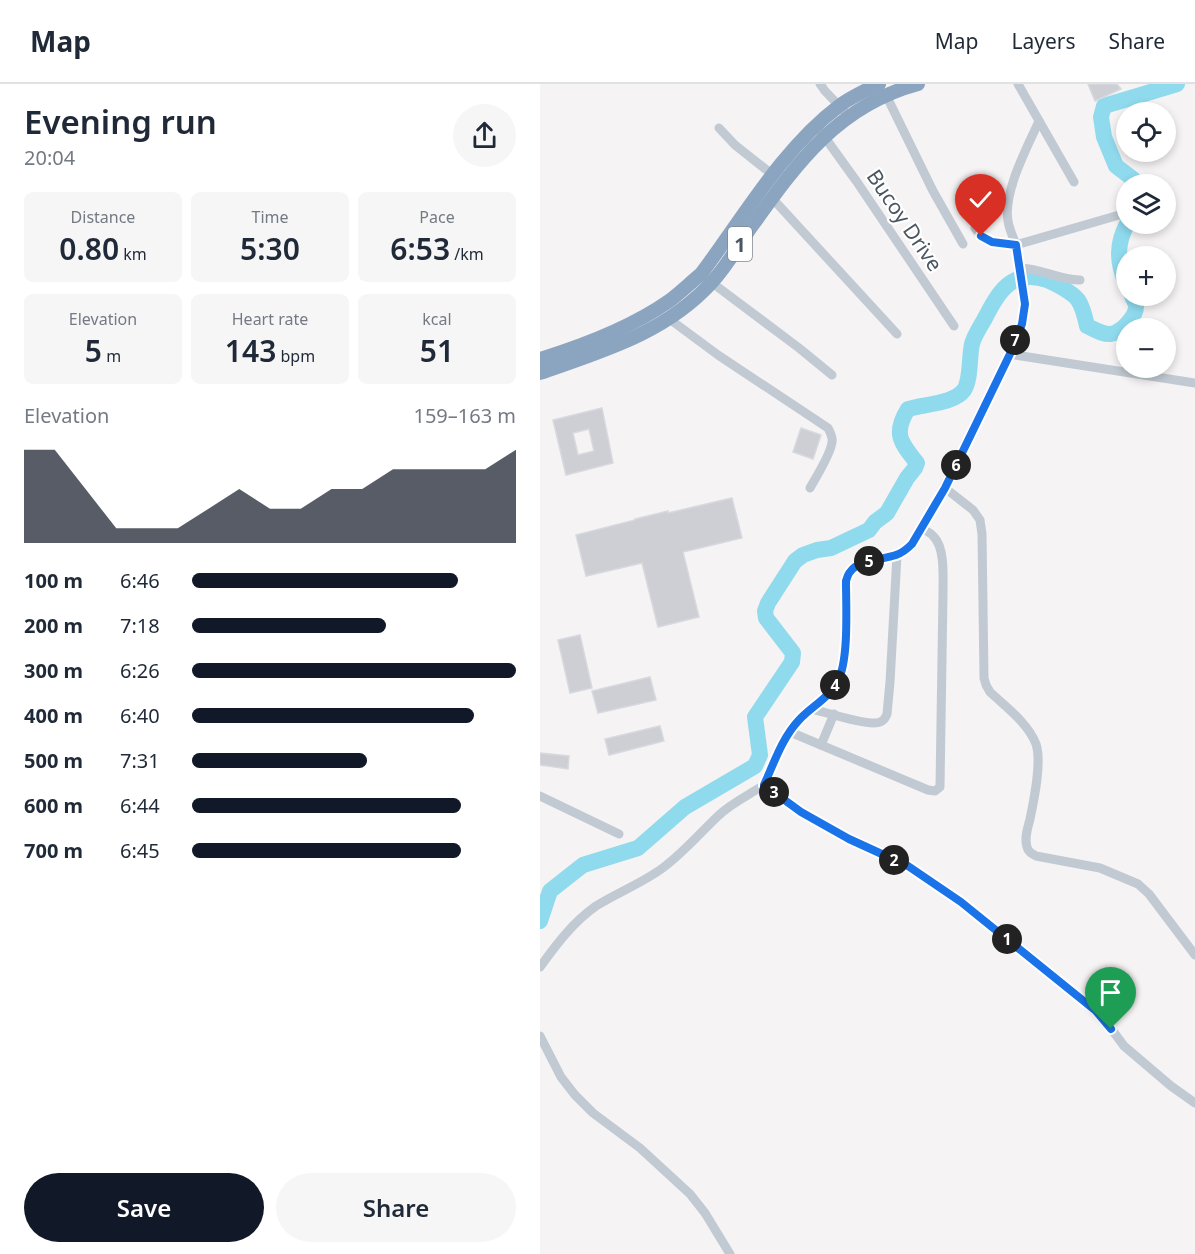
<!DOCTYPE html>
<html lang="en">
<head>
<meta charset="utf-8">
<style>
	body { margin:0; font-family:"Noto Sans",sans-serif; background:#f6f6f7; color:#1f2937; height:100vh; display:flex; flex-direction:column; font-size:22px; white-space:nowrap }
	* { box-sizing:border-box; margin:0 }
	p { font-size:20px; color:#747a83 }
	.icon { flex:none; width:33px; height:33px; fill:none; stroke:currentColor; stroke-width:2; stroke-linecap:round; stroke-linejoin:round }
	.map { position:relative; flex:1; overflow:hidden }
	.side { display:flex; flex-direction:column; background:#fff; width:540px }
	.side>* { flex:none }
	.fabs { position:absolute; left:576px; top:18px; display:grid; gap:12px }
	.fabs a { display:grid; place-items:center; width:60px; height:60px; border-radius:50%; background:#fff; box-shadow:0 3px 9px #0003; font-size:30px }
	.pin { position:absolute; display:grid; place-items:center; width:51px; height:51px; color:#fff; margin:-62px -26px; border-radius:50% 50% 50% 0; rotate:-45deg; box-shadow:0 0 6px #0007 }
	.pin .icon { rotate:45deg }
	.km { position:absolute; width:30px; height:30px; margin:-15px; border-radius:50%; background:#222; color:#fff; font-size:16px; line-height:30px; text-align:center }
	.round { display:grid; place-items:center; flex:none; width:63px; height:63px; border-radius:32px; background:#f6f6f7 }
	.overview { display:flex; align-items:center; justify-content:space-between; height:102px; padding:0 24px }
	h1 { font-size:33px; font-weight:600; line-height:45px }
	.stats { display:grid; grid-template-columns:repeat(3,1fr); gap:9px; height:102px; padding:6px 24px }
	.stats div { display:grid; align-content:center; border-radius:9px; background:#f6f6f7; text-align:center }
	.stats b { font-size:30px; font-weight:600 }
	.stats small { font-size:16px; font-weight:400 }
	.stats p { font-size:16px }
	.chart { height:168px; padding:12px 24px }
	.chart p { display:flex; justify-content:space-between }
	.chart svg { width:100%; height:108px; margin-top:6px; fill:#111827; opacity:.7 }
	.primary-button { display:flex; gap:12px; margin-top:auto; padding:12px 24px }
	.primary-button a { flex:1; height:69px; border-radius:36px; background:#111827; color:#fff; font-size:24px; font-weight:600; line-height:69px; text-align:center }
	.primary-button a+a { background:#f6f6f7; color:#1f2937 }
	ul { padding:0 24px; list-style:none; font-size:20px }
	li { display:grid; grid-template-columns:96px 72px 1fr; align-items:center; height:45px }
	li i { height:15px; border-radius:8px; background:#111827 }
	header { display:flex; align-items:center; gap:36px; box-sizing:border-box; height:84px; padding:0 30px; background:#fff; border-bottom:2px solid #e0e1e3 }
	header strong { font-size:28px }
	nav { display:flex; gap:33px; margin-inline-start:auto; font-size:21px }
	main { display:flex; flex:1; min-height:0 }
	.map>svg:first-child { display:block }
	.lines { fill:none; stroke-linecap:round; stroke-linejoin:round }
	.river { stroke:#90daee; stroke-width:16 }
	.building { fill:#cdcfd5; stroke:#d7d9de; stroke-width:1.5; fill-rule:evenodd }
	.minor { stroke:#c1cad2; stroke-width:9 }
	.highway { stroke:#8ba5c1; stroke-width:14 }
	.route-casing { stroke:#fff; stroke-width:12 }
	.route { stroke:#1a73e8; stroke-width:8 }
	.labels { text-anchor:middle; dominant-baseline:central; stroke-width:4.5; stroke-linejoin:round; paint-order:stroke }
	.shield { fill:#fff; stroke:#808990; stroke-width:1.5 }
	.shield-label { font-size:20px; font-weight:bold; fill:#4a5661 }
	.street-label { font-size:21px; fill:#4a5661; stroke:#fff }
</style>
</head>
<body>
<header>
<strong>Map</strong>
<nav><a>Map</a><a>Layers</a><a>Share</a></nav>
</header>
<main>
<section class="side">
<div class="overview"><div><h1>Evening run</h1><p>20:04</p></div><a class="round"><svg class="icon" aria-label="share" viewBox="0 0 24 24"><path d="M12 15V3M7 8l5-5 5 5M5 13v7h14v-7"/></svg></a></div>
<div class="stats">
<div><p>Distance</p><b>0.80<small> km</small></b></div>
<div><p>Time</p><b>5:30</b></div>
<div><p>Pace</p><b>6:53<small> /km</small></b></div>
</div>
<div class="stats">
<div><p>Elevation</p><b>5<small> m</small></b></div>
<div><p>Heart rate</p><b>143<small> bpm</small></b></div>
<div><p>kcal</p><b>51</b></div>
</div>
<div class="chart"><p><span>Elevation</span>159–163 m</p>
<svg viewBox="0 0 160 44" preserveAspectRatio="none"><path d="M0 44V6L10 6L20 22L30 38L40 38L50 38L60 30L70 22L80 30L90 30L100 22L110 22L120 14L130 14L140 14L150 14L160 6V44z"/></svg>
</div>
<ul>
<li><b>100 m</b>6:46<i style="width:82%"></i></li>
<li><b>200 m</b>7:18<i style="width:60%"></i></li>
<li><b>300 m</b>6:26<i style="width:100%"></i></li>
<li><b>400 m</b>6:40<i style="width:87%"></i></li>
<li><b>500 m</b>7:31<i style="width:54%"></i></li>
<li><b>600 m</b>6:44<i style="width:83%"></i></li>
<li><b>700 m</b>6:45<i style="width:83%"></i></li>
</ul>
<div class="primary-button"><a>Save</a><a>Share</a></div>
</section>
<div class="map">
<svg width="655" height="1170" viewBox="0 0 655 1170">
	<rect width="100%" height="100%" fill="#f5f3f3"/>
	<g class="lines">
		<g class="river">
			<polyline points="597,100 593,95 576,82 564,53 561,33 564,22 637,0"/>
			<path d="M 586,200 C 577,178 576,161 587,140"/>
			<path d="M 0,837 L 10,807 L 43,781 L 98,764 L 145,723 L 215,682 L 220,671 L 215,633 L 252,578 L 253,569 L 226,534 L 225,527 L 228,519 L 255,477 L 263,471 L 277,466 L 291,464 L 329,446 L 335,438 L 347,429 L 367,394 L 375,384 L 377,379 C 360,358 353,349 368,325 C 383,320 414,320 424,306 C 431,296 429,273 432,260 C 434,252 440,243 444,236 C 458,209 471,184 507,196 C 515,199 533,209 538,216 C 543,223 545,233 547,242 C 554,245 563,251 571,250 C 582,248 597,232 596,221 C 595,217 593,215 592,212"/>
		</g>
	</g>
	<g class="building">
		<polygon points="548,0 577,0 581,5 555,17"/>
		<path d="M 62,324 L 73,379 L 26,391 L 13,336 ZM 49,345 L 54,367 L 38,371 L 33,349 Z"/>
		<polygon points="261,344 281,351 273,375 253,368"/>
		<polygon points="192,414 202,454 143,468 159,533 118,543 102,479 46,492 36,451 95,436 95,435 128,427 128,429"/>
		<polygon points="40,551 52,604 30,609 18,556"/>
		<polygon points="110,593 116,616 58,629 52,607"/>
		<polygon points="120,642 124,657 69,671 65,655"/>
		<polygon points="0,669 29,672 28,685 0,681"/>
	</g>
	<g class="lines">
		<g class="minor">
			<polyline points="280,0 285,7 309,32"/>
			<polyline points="478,0 534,98"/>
			<polyline points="346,11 393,107 423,160"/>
			<path d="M 499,37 C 487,64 463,108 468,137 C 469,144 472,151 475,158 C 479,172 486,208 485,222 C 483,253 458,294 443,323 C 420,369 400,416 372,461 C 367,465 362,469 356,471 C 342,476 319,475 310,488 C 308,490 307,494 306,497 C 306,523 309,574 298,597 C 289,614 271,623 259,636 C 243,654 234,679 224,701 L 261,728 L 309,755 L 368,782 L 421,818 L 556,927 L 564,935 L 584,962 L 631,1002 L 655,1019"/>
			<polyline points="179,44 195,61 233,91"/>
			<polyline points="281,48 317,98 414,242"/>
			<polyline points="232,114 357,250"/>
			<polyline points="435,144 441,152 452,158 476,161 586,129"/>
			<path d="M 480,184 C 500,184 519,196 540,196"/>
			<polyline points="171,198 259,264 292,291"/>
			<path d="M 128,234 L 178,271 L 288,344 C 290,348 293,353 292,358 C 291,370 276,393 270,404"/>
			<polyline points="469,270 655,299"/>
			<path d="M 405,404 L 433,426 L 440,436 L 442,450 L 444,594 L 446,601 L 450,608 C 466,623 488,639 496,660 C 502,678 494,716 490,735 C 488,743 484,754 487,763 C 488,768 492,770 496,772 L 560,784 L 598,800 L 609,810 L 655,871"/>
			<path d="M 272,625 C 285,628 330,643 340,638 C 345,636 345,634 347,630 L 350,598 L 357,471"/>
			<path d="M 250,648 L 388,706 L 395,707 L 400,703 L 403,509 C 403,493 405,464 394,453 C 391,449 386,447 382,444"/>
			<polyline points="281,661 294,630"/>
			<polyline points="0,712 79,750"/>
			<path d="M 0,883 C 16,861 33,838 56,822 C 78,808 103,799 124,783 C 144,768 160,749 178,732 C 191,719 209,711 224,701"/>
			<polyline points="0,952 21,993 35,1011 53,1029 100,1064 150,1110 165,1129 190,1170"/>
		</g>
		<g class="highway">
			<path d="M 0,275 C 42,262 92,243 129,217 C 140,209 150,199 161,190 C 203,134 243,64 299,22 C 311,13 326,6 339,0"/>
			<path d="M 0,289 C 62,267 126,249 172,198 C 186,183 197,164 209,146 C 255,82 296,22 378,0"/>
		</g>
	</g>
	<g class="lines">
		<defs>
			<path id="route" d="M 441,152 L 452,158 L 476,161 L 485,220 L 482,240 L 470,270 L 405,404 L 372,460 C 367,465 362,469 356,471 C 342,476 319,475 310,488 C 308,490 307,494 306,497 C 306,523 309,575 298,597 C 289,614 271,623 259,636 C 242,654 234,679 224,701 L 261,728 L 309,755 L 368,782 L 421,818 L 556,927 L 571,945"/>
		</defs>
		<use href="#route" class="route-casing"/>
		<use href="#route" class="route"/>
	</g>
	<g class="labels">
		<rect class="shield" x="188" y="143" width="24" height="34" rx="4.5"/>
		<g class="shield-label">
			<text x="200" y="160">1</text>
		</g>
		<g class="street-label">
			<text transform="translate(365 136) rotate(56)">Bucoy Drive</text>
		</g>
	</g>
</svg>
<div class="fabs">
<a><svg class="icon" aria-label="locate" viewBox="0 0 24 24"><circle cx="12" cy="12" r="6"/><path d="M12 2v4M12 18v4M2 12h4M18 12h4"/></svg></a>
<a><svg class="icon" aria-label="layers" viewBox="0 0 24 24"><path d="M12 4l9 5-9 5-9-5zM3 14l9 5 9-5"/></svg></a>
<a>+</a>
<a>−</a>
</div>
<div class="pin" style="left:571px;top:945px;background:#1e9e55"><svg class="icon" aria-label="arrive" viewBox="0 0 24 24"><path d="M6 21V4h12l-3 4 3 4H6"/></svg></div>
<div class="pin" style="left:441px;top:152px;background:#d93025"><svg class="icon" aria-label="check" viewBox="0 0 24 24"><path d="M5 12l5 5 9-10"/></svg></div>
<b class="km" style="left:467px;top:855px">1</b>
<b class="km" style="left:354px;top:776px">2</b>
<b class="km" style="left:234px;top:708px">3</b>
<b class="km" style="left:295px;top:601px">4</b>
<b class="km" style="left:329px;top:477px">5</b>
<b class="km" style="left:416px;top:381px">6</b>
<b class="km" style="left:475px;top:256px">7</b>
</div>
</main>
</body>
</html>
